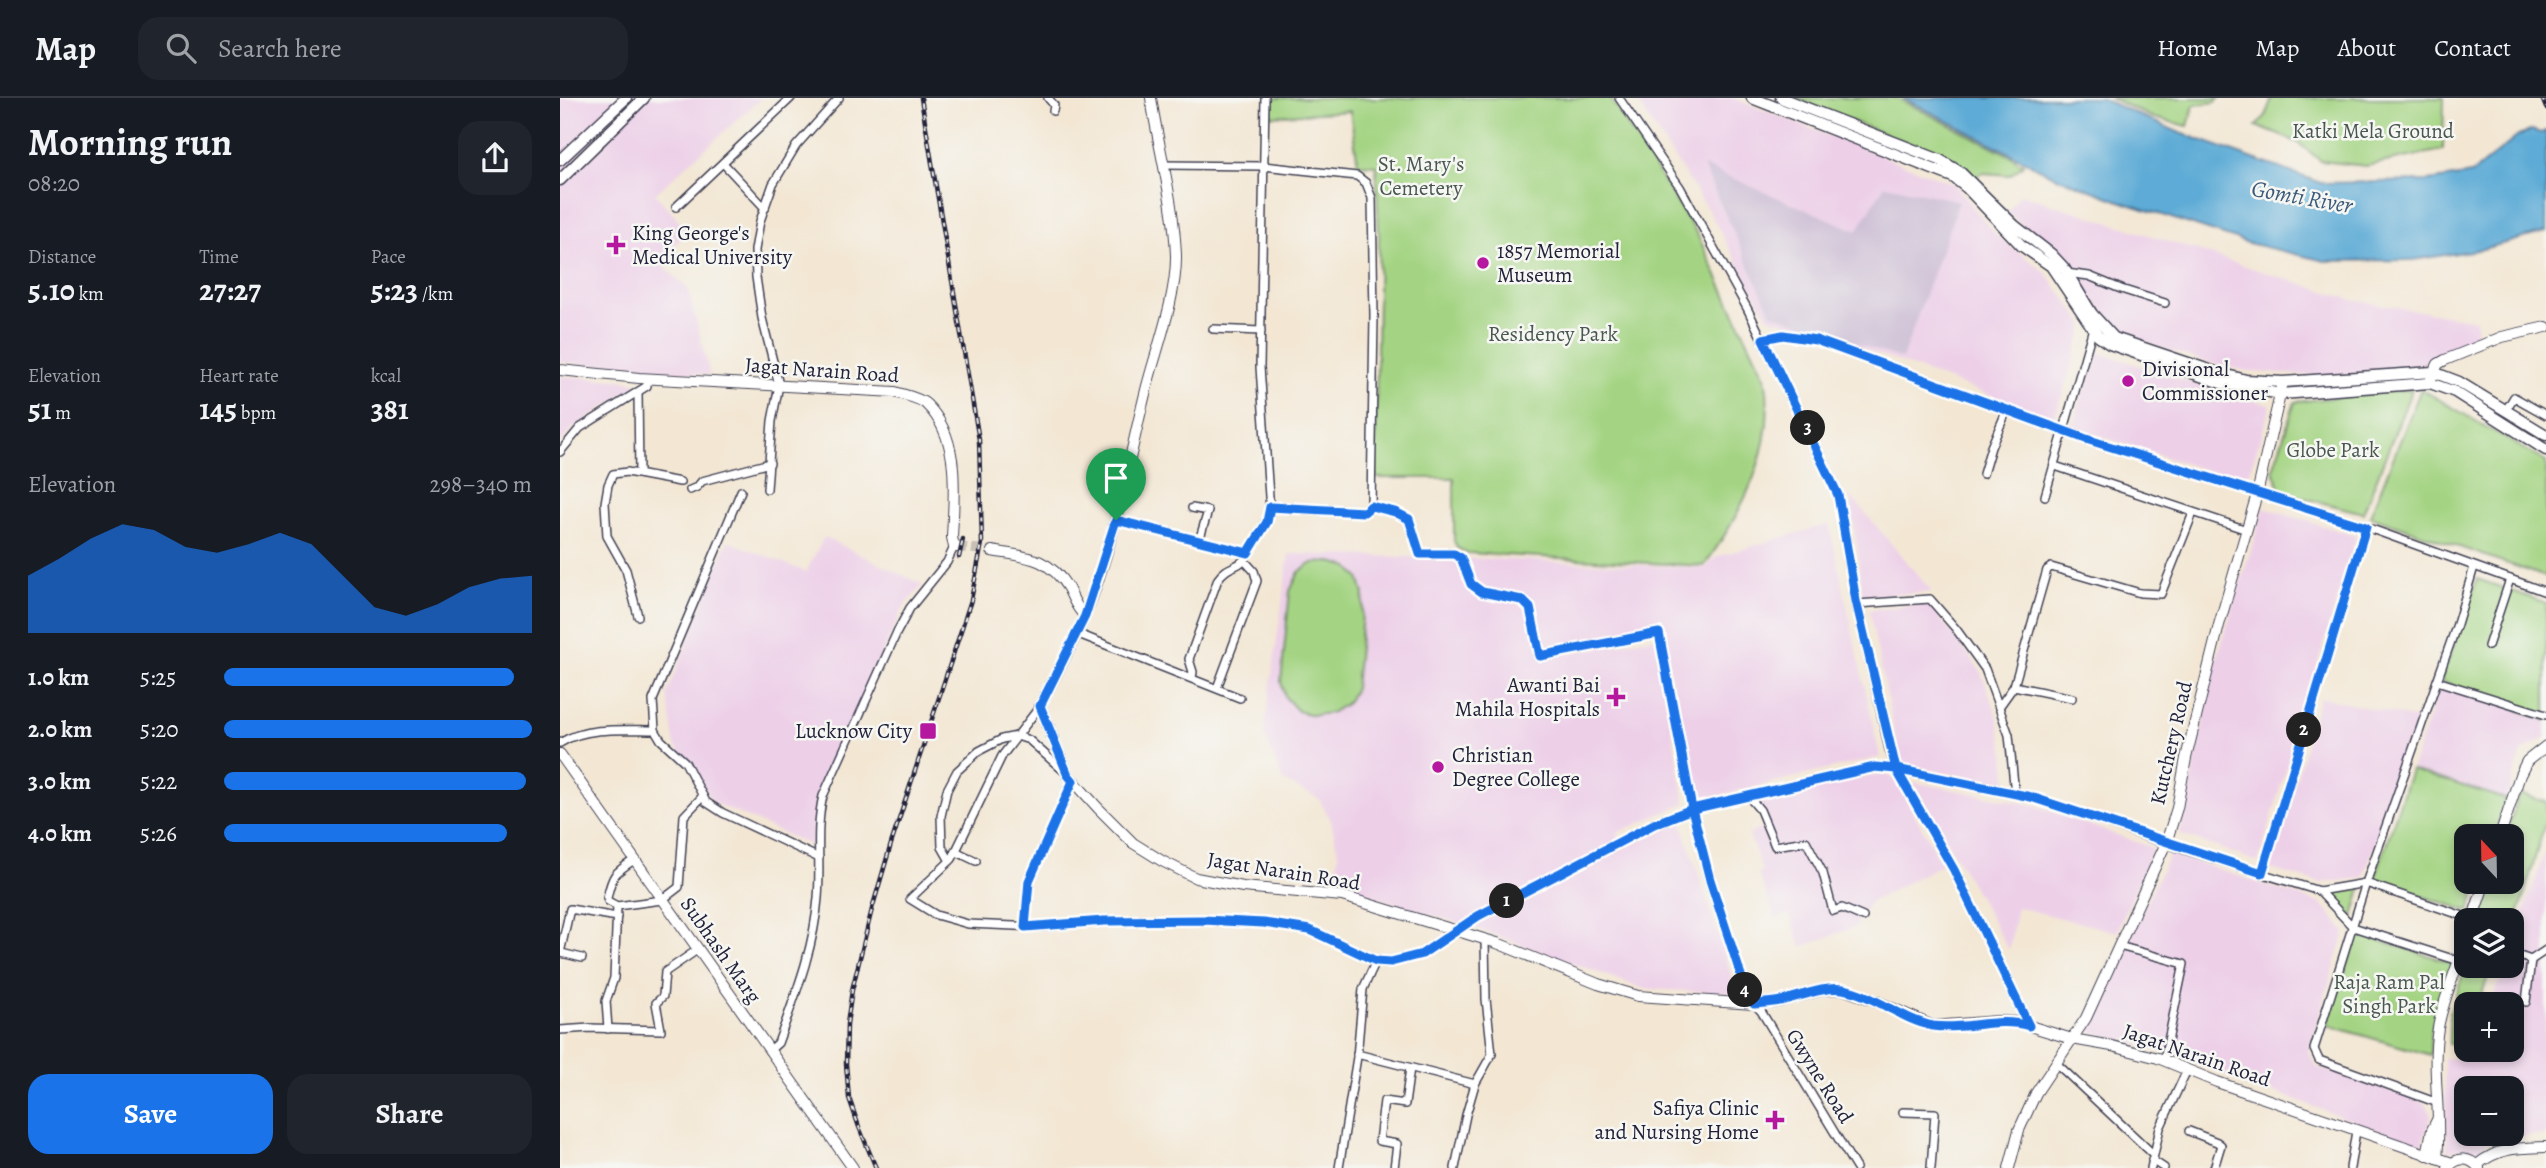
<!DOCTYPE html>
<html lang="en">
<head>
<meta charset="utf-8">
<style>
	body { margin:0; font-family:Alegreya,serif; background:#20242c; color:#f1f3f6; height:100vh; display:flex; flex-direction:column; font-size:26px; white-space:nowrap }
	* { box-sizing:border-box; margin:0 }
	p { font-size:23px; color:#9ea1a6 }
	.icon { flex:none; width:38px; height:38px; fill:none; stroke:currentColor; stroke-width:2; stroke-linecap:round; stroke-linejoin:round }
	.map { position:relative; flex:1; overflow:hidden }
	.panel { display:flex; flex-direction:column; background:#171b24; width:560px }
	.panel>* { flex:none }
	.needle { width:46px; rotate:338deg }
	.buttons { position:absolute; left:1894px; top:726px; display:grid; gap:14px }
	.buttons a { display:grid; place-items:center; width:70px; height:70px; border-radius:14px; background:#171b24; box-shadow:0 4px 10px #0003; font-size:35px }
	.pin { position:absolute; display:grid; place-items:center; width:60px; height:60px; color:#fff; margin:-72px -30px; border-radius:50% 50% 50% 0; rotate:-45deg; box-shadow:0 0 7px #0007 }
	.pin .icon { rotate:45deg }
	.km { position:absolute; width:35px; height:35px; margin:-18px; border-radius:50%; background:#222; color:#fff; font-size:19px; line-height:35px; text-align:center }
	.round { display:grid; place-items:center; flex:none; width:74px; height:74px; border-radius:21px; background:#20242c }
	.head { display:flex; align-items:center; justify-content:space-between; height:119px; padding:0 28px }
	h1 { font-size:38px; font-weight:700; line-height:52px }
	.figures { display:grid; grid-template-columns:repeat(3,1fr); gap:10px; height:119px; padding:7px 28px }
	.figures div { display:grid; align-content:center }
	.figures b { font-size:30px; font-weight:700 }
	.figures small { font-size:19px; font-weight:400 }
	.figures p { font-size:19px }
	.chart { height:196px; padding:14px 28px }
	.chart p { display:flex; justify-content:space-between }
	.chart svg { width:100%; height:126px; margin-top:7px; fill:#1a73e8; opacity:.7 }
	.action { display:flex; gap:14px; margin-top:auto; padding:14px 28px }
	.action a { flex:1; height:80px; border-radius:21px; background:#1a73e8; color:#fff; font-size:28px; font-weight:700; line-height:80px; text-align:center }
	.action a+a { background:#20242c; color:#f1f3f6 }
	ul { padding:0 28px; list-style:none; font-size:23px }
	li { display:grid; grid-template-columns:112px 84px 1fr; align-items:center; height:52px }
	li i { height:18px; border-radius:9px; background:#1a73e8 }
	header { display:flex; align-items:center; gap:42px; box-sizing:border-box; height:98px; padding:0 35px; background:#171b24; border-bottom:2px solid #363941 }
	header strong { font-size:33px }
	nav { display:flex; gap:38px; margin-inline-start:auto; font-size:24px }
	.search { width:490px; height:63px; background:#20242c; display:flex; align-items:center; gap:18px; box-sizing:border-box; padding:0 24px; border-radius:21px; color:#9ea1a6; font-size:26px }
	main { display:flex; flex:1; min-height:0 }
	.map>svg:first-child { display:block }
	.built { fill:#edd0e8; fill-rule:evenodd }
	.industrial { fill:#ccbed4 }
	.green { fill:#a4d483; stroke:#637b5f; stroke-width:2 }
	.water { fill:#5dabd6; stroke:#406688; stroke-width:2 }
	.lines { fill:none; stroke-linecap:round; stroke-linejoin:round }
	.secondary-tunnel { stroke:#c9c0b5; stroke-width:10; stroke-dasharray:10 5; stroke-linecap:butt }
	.street-casing { stroke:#414052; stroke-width:10 }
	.secondary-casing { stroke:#414052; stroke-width:12 }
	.primary-casing { stroke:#414052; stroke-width:13 }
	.street { stroke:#fff; stroke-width:7 }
	.secondary { stroke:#fff; stroke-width:10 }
	.primary { stroke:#fff; stroke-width:10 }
	.rail-casing { stroke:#22223b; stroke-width:4.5 }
	.rail { stroke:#f6f6f2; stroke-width:2; stroke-dasharray:5; stroke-linecap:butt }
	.route-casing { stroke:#fff; stroke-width:14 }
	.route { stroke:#1a73e8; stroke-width:9 }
	.poi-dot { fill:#b5179e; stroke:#f6f6f2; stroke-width:2.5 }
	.labels { text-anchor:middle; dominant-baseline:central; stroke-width:5; stroke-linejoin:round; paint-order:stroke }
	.park-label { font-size:21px; fill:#495751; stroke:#f6f6f2 }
	.poi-label { font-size:21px; fill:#22223b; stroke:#f6f6f2; text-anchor:start }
	.street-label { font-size:21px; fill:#22223b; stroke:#f6f6f2 }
	.water-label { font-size:23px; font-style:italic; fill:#3a5979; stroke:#f6f6f2 }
</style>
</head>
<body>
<header>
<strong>Map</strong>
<div class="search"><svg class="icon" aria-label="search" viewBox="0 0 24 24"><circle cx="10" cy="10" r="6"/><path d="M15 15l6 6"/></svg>Search here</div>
<nav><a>Home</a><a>Map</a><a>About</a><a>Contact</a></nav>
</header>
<main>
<section class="panel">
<div class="head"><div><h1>Morning run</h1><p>08:20</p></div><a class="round"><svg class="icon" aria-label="share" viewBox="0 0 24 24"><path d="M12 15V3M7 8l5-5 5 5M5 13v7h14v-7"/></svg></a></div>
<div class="figures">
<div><p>Distance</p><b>5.10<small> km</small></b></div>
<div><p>Time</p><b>27:27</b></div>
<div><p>Pace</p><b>5:23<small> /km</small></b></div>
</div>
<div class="figures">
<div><p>Elevation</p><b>51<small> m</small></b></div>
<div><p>Heart rate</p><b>145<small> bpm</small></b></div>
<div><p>kcal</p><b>381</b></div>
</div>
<div class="chart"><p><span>Elevation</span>298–340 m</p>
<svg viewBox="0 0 160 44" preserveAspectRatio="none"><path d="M0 44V24L10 18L20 11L30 6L40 8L50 14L60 16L70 13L80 9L90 13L100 24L110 35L120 38L130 34L140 28L150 25L160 24V44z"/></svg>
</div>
<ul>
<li><b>1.0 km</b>5:25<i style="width:94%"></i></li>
<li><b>2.0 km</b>5:20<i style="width:100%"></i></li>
<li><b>3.0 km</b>5:22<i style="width:98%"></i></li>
<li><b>4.0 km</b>5:26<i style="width:92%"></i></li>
</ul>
<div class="action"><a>Save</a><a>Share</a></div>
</section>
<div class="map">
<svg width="1986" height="1070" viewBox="0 0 1986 1070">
	<rect width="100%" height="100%" fill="#f6f6f2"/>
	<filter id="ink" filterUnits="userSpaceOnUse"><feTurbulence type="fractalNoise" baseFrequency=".0143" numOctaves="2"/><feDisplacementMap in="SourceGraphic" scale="14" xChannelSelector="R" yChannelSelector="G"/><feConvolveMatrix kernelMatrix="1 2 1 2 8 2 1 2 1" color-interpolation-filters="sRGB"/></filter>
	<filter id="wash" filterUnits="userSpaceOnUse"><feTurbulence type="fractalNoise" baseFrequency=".00686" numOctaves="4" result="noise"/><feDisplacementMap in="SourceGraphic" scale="28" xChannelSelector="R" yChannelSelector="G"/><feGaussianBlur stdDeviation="1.57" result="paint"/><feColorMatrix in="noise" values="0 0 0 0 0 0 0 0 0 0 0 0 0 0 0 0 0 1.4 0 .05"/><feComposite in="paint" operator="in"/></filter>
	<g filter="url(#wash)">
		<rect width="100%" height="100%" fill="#f3e7d4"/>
		<g class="built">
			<polygon points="0,0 201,0 95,96 129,134 96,161 128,191 150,277 0,264"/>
			<polygon points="1075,0 1172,0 1394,86 1437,138 1485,174 1525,227 1494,321 1261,235 1208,219 1150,115"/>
			<polygon points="1460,96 1792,202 1916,222 1917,244 1854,270 1774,279 1694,274 1652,266 1564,237 1545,227 1515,180 1519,170 1509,159 1478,142 1448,114"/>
			<polygon points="1537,254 1663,295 1711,307 1686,385 1512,329"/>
			<polygon points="0,278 69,283 78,287 13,330 0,346"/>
			<polygon points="1290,397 1372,494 1303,498"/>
			<polygon points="1704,410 1796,438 1698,764 1620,736 1657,560"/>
			<polygon points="1269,426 1320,659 1148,700 1134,696 1102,531 982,552 974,507 958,496 922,491 915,483 908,460 1145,470 1156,459"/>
			<polygon points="264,439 363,487 344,508 255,703 252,748 152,704 128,664 115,648 107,596 168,443 246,474"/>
			<polygon points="729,456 851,459 899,464 912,495 957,504 969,512 980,561 1095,539 1125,705 1057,735 1063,750 1121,723 1177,895 1084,891 918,831 777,787 778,754 771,723 759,701 723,683 704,635"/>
			<polygon points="1369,506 1420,572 1437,617 1445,656 1448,687 1341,666 1309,512"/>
			<polygon points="1881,583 1986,622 1986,638 1962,654 1946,701 1851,672"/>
			<polygon points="1760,599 1857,621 1803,780 1760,785 1710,771"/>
			<polygon points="1317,676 1328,676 1337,685 1382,766 1309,805 1295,829 1241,849 1229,816 1215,821 1198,775 1202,773 1189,736 1203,730 1197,701"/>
			<polygon points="1353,684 1473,707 1593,750 1557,834 1457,809 1449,852"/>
			<path d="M 1986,751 L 1986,1037 L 1972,1037 L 1927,1044 L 1917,1054 L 1903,1050 L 1887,1054 L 1884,960 L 1912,962 L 1915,952 L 1951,952 L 1951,906 L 1931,906 L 1945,868 L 1951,868 L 1951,850 ZM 1906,990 L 1951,990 L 1951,1036 L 1906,1036 Z"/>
			<polygon points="1610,755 1762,806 1785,834 1748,953 1757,969 1863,1004 1872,1015 1861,1048 1611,956 1529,933 1532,918"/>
		</g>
		<polygon class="industrial" points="1143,68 1297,133 1325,87 1399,103 1342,261 1211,215"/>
		<g class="green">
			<path d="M 711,0 L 1050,0 L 1137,136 L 1205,279 C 1218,348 1183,413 1144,468 L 908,455 L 897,450 L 894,443 L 894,380 L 815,380 L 819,136 L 816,67 L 798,66 L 790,13 L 711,18 Z"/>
			<polygon points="1233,0 1337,0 1451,58 1463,67 1450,77 1422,75 1413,81 1343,43"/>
			<polygon points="1550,0 1660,0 1655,4 1634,7 1628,28 1594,20"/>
			<polygon points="1712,0 1884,0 1883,52 1806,68 1761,63 1737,44 1696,28 1705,19"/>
			<polygon points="1852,291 1803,415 1721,394 1713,371 1735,304"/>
			<polygon points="1861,291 1986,364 1986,479 1810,418"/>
			<polygon points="771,464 789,469 799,480 804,496 795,590 787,605 771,615 753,617 738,613 725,599 721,584 730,493 739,474 753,465"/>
			<polygon points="1917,481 1986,505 1986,622 1881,583"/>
			<polygon points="1851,672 1946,701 1934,738 1906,738 1906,784 1919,784 1909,813 1814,783"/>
			<polygon points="1959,696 1986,704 1986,722 1951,841 1951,822 1924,822 1920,819 1931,784 1951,784 1951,738 1946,738"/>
			<polygon points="1801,790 1793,819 1766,795"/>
			<polygon points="1798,836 1893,865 1871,934 1870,957 1767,927"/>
			<polygon points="1906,867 1932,868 1918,906 1906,906 1906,941 1903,950 1889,946 1890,914"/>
		</g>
		<polygon class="water" points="1343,0 1540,0 1618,34 1761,85 1869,83 1911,76 1958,38 1972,32 1982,35 1986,33 1986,134 1923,151 1853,162 1765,163 1688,145 1562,104 1494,78"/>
	</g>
	<g filter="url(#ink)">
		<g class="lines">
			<polyline class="secondary-tunnel" points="397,449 432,453"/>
			<defs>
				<g id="street">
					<polyline points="488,0 494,7 493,13"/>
					<polyline points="1059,0 1120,89 1187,210 1278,397 1296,503 1329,651 1336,671 1394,772 1469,928"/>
					<polyline points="163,65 205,110"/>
					<polyline points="603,67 703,68 797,78 806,85 812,100 814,218 811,408"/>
					<polyline points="116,109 231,0"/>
					<polyline points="1506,175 1529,178 1561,191 1605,205"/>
					<polyline points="653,231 701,233"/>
					<polyline points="1203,241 1223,237 1256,242 1526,341 1806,429 1986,494"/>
					<polyline points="78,294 79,376"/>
					<polyline points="1946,312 1954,299 1986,317"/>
					<polyline points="0,354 20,330 87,288 88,280"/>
					<polyline points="1495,368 1687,432"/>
					<polyline points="1423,376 1431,349 1447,312"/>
					<polyline points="207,391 212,323 219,287 202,220 196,179 195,152 200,123 213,86 236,48 279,0"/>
					<polyline points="130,392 137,389 142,383 210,365"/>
					<polyline points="181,393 93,602 95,632 101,642 125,664 146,704 163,715 259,760"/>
					<polyline points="1485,398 1533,230"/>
					<polyline points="710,409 804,414 811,408 834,414 849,421 860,456 894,456 901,460 911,486 922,494 962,502 970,510 980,558 1099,535 1132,711 1149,782 1188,899 1201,913 1296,1070"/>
					<polyline points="632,410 648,413 639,443"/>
					<polyline points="556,422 688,455"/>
					<polyline points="1297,506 1370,501 1396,531 1425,571 1449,637 1455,696"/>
					<polyline points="78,518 66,472 47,438 45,405 48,387 53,376 67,374 120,384"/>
					<polyline points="516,535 680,600"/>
					<polyline points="1928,548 1950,481"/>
					<path d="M 632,580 L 633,574 L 629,561 L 658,481 C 668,467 675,471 684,462 C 689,457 708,420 710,413 L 700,269 L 705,0"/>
					<polyline points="1877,583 1986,617"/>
					<polyline points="1454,588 1512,600"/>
					<polyline points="657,590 697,483 694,473 684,462"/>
					<polyline points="480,608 442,658 392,761 350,801 376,817 408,826 481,829 544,823 643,822 704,825 750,832 816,863 831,864 862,856 911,822 1094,726 1132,711 1315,669 1336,671 1471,699 1619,750 1759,793 1806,785 1915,822"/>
					<polyline points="1439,609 1454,588 1487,472 1491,469 1580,495 1601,496 1633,415"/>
					<path d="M 0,645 C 26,628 66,632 95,632"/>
					<polyline points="1188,698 1200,712 1215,748 1246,743 1263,775 1273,813 1282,810 1303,819"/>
					<polyline points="395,753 416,763"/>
					<path d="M 74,762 C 54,775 52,777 47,800 L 48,803 L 57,808 L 102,802 L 119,789 L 124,718 L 143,698"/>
					<polyline points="390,763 382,749 381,718 387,692 397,673 419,653 442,641 457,638 469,642 505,674"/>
					<polyline points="1702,775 1806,429"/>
					<polyline points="1759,793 1793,829 1899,863 1906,862"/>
					<polyline points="465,829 469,783 513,683"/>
					<polyline points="1559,848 1624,866 1604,962"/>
					<polyline points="0,855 10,811 57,819"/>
					<polyline points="1,855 22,860"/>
					<polyline points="1951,855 1971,862 1986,852"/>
					<polyline points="1966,904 1971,862"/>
					<polyline points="48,931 46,903 54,880 57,808"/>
					<polyline points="0,932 30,930 101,932 96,905 103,898 105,874 137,852"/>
					<path d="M 209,953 L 218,945 C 235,898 254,851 258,800 C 261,766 255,731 263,698 L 337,534 L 350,510 L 387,464 L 394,449"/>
					<polyline points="797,956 915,986"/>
					<polyline points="1496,965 1593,1056"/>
					<polyline points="1878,1005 1759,962 1754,951 1806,785 1897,526 1914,469"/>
					<polyline points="1343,1014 1375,1015 1371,1070"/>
					<polyline points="1629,1033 1657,1044 1661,1047 1654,1070"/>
					<polyline points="1592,1062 1604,1070"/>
					<polyline points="779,1070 797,959 803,891 816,863"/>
					<polyline points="834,1070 837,1046 819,1043 824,1003 845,1006 850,970"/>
					<polyline points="895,1070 906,1017 915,986 932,956 926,901 925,841"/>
					<polyline points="1591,1070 1600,1030 1627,972"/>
					<polyline points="1790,1070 1796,1033"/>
				</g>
				<g id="secondary">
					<path d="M 591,0 C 599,52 614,104 616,157 C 617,198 596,252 586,292 C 567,367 555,445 525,517 C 512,548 495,578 480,608 L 508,677 L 538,710 L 573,745 L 602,763 L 636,780 L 683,789 L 782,798 L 937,845 L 1038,886 L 1078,898 L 1193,906 L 1218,904 L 1262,892 L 1282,891 L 1316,903 L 1373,928 L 1437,923 L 1457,924 L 1512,941 L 1552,948 L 1598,960 L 1657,984 L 1892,1065"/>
					<path d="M 0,272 L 79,280 L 335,294 C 344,297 360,300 366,306 C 401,340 394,395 392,439 L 394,449 L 397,449"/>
					<polyline points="1871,281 1878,266 1885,262 1942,239 1986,229"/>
					<path d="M 432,453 C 466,459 488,458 508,490 C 513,500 516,510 525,518"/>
					<polyline points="0,656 293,1070"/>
					<polyline points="1940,738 1960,677 1967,663 1986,648"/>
					<polyline points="1912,822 1925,784"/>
					<polyline points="1867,1057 1872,1032 1878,1020"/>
					<path d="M 1877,1060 C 1882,1017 1871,973 1878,930 C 1883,901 1897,870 1906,842"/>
					<path d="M 1917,1067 C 1939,1049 1959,1050 1986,1049"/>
					<polyline points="1449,1070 1459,1032 1476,995 1526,920 1606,745 1617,710 1626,660 1659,527 1697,396 1723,284"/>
					<path d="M 1888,1070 C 1897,1058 1910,1059 1919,1070"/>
				</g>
				<g id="primary">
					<polyline points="1192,0 1393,79 1407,90 1462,148 1491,168 1538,238 1550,246 1661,285 1721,296 1870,285 1895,294 1986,352"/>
					<polyline points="1221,0 1380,62 1400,74 1455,128 1491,156 1504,170 1532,216 1554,240 1655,274 1686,282 1723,284 1873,274 1899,284 1986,337"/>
					<polyline points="0,62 66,0"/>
					<polyline points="0,82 84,0"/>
				</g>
			</defs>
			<use href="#street" class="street-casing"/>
			<use href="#secondary" class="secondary-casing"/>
			<use href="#primary" class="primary-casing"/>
			<use href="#street" class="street"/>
			<use href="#secondary" class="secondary"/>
			<use href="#primary" class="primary"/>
			<defs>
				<g id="rail">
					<polyline points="1982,0 1986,10"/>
					<polyline points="399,459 403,441"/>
					<polyline points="316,1070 299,1029 289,1000 286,966 287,926 292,892 312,811 331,746 411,502 422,445 419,342 361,0"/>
				</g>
			</defs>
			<use href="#rail" class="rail-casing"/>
			<use href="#rail" class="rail"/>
		</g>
	</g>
	<g class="lines" filter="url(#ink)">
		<defs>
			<path id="route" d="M 556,422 L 525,518 L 480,608 L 508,677 L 513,683 L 469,783 L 465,829 L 544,823 L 643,822 L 704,825 L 750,832 L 816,863 L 831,864 L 862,856 L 918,818 L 1094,726 L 1132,711 L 1315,669 L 1336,671 L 1471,699 L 1702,775 L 1806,429 L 1526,341 L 1256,242 L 1223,237 L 1203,241 L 1278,397 L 1296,503 L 1336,671 L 1394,772 L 1469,928 C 1437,918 1405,933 1373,928 C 1342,922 1315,897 1283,891 C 1263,888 1240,899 1220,903 C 1212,905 1202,905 1194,906 L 1188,899 L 1150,782 L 1132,711 L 1099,535 L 980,558 L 970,510 L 962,502 L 922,494 L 911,486 L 901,460 L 894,456 L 860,456 L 849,421 L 835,414 L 811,408 L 804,414 L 710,409 L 707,424 L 688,455 L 556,422"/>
		</defs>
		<use href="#route" class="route-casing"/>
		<use href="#route" class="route"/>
	</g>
	<g class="poi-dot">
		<path d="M52.5 136.5h7v7h7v7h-7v7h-7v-7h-7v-7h7z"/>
		<circle cx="923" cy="165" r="7"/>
		<circle cx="1568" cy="283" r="7"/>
		<path d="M1052.5 588.5h7v7h7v7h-7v7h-7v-7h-7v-7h7z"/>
		<rect x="359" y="624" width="18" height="18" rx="3.5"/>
		<circle cx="878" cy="669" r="7"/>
		<path d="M1211.5 1011.5h7v7h7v7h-7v7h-7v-7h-7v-7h7z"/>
	</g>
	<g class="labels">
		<g class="park-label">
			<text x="1813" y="33">Katki Mela Ground</text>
			<text x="861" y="66">St. Mary's<tspan x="861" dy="24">Cemetery</tspan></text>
			<text x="993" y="236">Residency Park</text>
			<text x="1773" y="352">Globe Park</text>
			<text x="1829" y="884">Raja Ram Pal<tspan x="1829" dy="24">Singh Park</tspan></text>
		</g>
		<g class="poi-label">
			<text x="72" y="135">King George's<tspan x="72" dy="24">Medical University</tspan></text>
			<text x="937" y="153">1857 Memorial<tspan x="937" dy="24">Museum</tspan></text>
			<text x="1582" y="271">Divisional<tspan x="1582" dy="24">Commissioner</tspan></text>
			<text x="1040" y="587" text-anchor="end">Awanti Bai<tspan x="1040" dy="24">Mahila Hospitals</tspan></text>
			<text x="352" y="633" text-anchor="end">Lucknow City</text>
			<text x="892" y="657">Christian<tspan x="892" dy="24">Degree College</tspan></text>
			<text x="1199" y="1010" text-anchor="end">Safiya Clinic<tspan x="1199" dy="24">and Nursing Home</tspan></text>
		</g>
		<g class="street-label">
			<text transform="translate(262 272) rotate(4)">Jagat Narain Road</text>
			<text transform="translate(1611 645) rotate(-77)">Kutchery Road</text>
			<text transform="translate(724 773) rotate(9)">Jagat Narain Road</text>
			<text transform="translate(161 852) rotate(55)">Subhash Marg</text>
			<text transform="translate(1637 957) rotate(19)">Jagat Narain Road</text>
			<text transform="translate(1260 978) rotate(58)">Gwyne Road</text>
		</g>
		<g class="water-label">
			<text transform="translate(1742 99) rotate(10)">Gomti River</text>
		</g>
	</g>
</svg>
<div class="buttons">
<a><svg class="needle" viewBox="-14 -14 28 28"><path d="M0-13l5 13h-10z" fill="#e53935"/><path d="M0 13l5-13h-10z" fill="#9ea1a6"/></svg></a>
<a><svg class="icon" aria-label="layers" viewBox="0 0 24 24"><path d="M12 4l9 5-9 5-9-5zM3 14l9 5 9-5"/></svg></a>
<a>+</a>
<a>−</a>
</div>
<div class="pin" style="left:556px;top:422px;background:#1e9e55"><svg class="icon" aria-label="arrive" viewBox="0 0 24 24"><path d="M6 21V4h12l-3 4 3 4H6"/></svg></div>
<b class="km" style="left:947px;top:803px">1</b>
<b class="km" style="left:1744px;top:632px">2</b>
<b class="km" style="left:1248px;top:330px">3</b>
<b class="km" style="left:1185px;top:892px">4</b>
</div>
</main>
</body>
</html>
